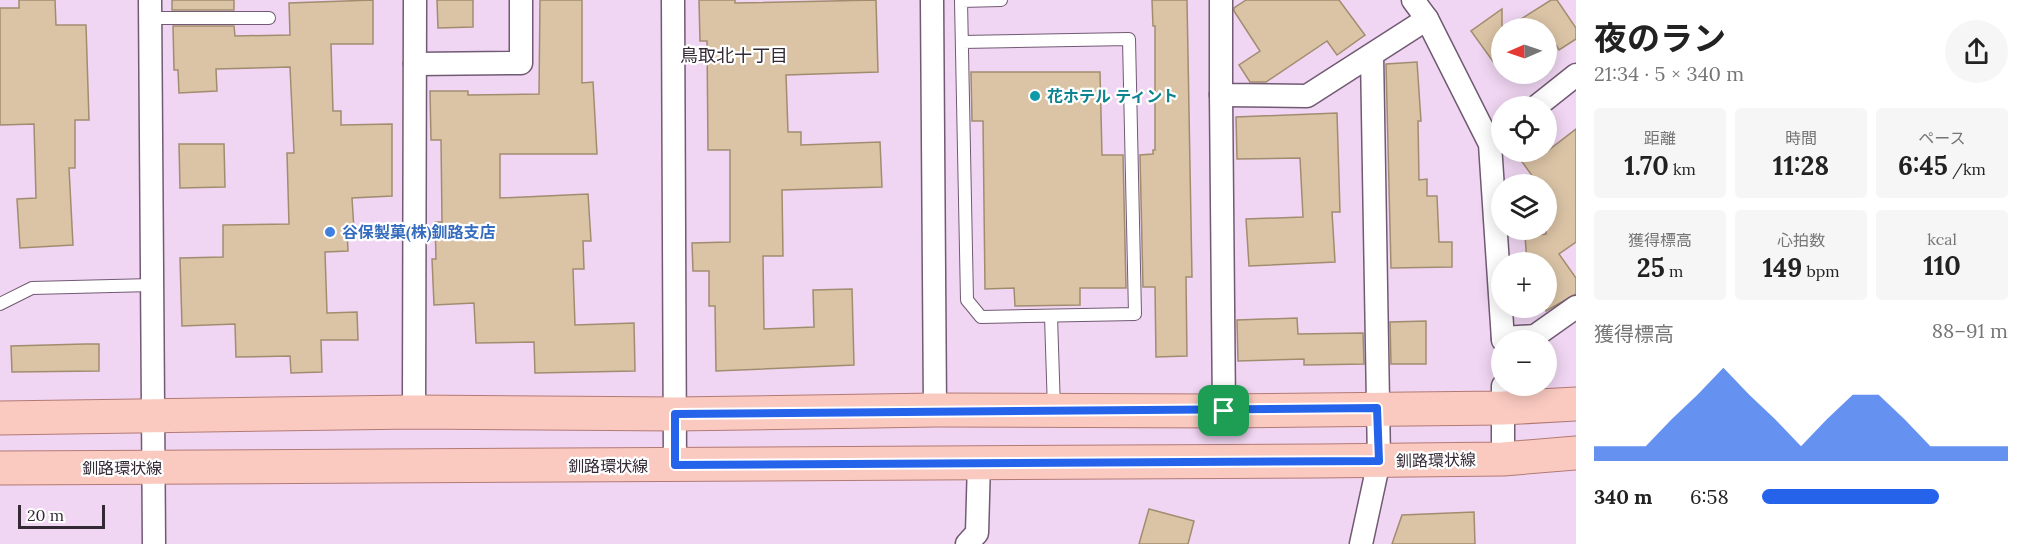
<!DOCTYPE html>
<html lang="ja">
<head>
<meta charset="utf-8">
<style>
	body { margin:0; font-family:Lora,"Noto Sans JP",serif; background:#f6f6f6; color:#222; height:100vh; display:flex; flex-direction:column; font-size:22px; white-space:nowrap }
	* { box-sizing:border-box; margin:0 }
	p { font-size:20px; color:#767676 }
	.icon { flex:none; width:33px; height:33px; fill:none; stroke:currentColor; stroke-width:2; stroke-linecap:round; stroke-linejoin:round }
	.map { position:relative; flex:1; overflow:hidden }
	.panel { display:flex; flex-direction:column; background:#fff; width:450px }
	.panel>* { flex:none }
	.needle { width:39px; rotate:268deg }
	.controls { position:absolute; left:1491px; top:18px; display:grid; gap:12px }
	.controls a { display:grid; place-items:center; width:66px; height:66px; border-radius:50%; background:#fff; box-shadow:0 3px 15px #0003; font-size:30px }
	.scale { position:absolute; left:18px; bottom:15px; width:87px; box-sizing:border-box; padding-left:6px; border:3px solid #332934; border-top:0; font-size:16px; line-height:21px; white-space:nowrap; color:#332934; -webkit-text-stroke:4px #fff; paint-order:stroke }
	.pin { position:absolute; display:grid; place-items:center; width:51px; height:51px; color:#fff; margin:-26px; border-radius:12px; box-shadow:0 3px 9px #0006 }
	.round { display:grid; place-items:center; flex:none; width:63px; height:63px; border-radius:32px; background:#f6f6f6 }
	.headline { display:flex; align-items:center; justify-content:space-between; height:102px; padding:0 18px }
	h1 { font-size:33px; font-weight:700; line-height:45px }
	.metrics { display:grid; grid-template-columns:repeat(3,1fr); gap:9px; height:102px; padding:6px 18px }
	.metrics div { display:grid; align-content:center; border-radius:6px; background:#f6f6f6; text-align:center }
	.metrics b { font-size:26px; font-weight:700 }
	.metrics small { font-size:16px; font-weight:400 }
	.metrics p { font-size:16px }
	.chart { height:168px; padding:12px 18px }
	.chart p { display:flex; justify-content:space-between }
	.chart svg { width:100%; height:108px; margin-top:6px; fill:#2563eb; opacity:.7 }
	ul { padding:0 18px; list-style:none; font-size:20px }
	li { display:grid; grid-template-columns:96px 72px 1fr; align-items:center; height:45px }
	li i { height:15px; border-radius:8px; background:#2563eb }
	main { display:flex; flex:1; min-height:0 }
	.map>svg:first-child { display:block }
	.building { fill:#dbc4a6; stroke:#a28c70; stroke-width:1.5 }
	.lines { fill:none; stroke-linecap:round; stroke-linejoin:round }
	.service-casing { stroke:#715a73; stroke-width:14 }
	.minor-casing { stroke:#715a73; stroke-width:25 }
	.primary-casing { stroke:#b27a75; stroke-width:35 }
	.service { stroke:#fff; stroke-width:12 }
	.minor { stroke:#fff; stroke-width:22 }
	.primary { stroke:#facac1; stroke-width:33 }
	.route-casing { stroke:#fff; stroke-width:12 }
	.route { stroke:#2563eb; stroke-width:8 }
	.culture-dot { fill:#0f9aa8; stroke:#fff; stroke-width:2 }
	.shop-dot { fill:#3f7fe0; stroke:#fff; stroke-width:2 }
	.labels { text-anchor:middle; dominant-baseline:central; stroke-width:4.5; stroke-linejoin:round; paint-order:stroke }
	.culture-label { font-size:16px; font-weight:bold; fill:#0d838f; stroke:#fff; text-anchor:start }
	.shop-label { font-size:16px; font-weight:bold; fill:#366cbe; stroke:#fff; text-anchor:start }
	.street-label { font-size:16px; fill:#332934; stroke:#fff }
	.neighbourhood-label { font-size:18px; fill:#332934; stroke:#fff }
</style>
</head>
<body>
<main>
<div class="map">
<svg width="1576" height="544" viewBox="0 0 1576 544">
	<rect width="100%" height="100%" fill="#f0d6f2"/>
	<g class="building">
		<polygon points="19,0 55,0 56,25 86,25 89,120 75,120 75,168 69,168 73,245 20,248 17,199 36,198 34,124 0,125 0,8 19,8"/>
		<rect x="172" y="0" width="62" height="10"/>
		<polygon points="373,0 373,44 331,44 333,111 341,111 341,125 392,124 392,196 352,198 354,230 347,231 348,251 325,252 327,313 357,312 358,340 321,340 322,372 291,373 290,356 236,357 235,324 182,326 180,258 223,257 223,225 289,224 287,153 294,153 290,67 216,69 217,91 179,93 178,70 174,70 173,26 234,26 235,36 290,35 289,3"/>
		<polygon points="437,0 473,0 473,27 438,28"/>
		<polygon points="540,0 582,0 582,83 593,82 597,154 500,154 500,198 588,194 591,241 583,241 584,269 573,269 575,325 634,323 635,371 535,373 534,342 476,343 474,303 434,305 432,259 436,259 435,222 442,222 441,140 431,140 430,91 468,91 468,95 539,94"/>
		<polygon points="699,0 735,0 735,3 876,0 878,72 786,75 788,132 801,132 801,145 880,142 882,187 782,190 783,256 763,256 764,329 814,327 813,290 852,289 854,365 716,371 715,306 709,306 709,271 693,271 692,243 730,242 730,150 708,150 707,41 700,41"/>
		<polygon points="1152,0 1187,0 1192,277 1186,277 1187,356 1156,357 1155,287 1143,287 1140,155 1153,154 1153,150 1155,150 1155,26 1153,26"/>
		<polygon points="1246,0 1339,0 1365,35 1337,55 1327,41 1266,82 1250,82 1239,65 1260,51 1234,11 1234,8"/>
		<polygon points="1551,0 1557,0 1576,28 1576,39 1559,50 1546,28 1507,28"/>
		<polygon points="1502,9 1502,74 1471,31"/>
		<polygon points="1417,62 1421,121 1418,121 1419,180 1427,179 1427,196 1437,196 1439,242 1452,242 1452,267 1391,268 1386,64"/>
		<polygon points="971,72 1100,72 1102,155 1123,155 1126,288 1080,288 1080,305 1015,306 1014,288 985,289 983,121 972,121"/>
		<polygon points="1337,113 1340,212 1332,212 1335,262 1249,266 1246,219 1303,217 1300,158 1237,159 1236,117"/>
		<polygon points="1576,129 1576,242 1559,254 1576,278 1576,294 1546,311 1546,262 1527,262 1525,236 1546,234 1546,184 1538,184 1515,152 1546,152"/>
		<polygon points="179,144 224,144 225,187 180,188"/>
		<polygon points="1297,318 1298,334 1363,333 1364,364 1304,365 1304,359 1238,361 1237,320"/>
		<polygon points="1426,321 1426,364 1391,364 1390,322"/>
		<polygon points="85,344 99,344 99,371 12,372 11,346"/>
		<polygon points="1149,509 1194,521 1188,544 1139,544"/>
		<polygon points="1474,512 1475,544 1392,544 1402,515"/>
	</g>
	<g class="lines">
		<defs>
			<g id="service">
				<polyline points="150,18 269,18"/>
				<polyline points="962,42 1129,39 1135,314 981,317 967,300 961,1 1001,0"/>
				<polyline points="0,304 32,288 152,285"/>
				<polyline points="1051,316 1054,410"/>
			</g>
			<g id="minor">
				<polyline points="150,0 154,544"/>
				<polyline points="673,0 675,466"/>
				<polyline points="932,0 935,410"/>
				<polyline points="1221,0 1221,95 1307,96 1427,19"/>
				<polyline points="1413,0 1427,19 1490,144 1503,340"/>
				<polyline points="415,64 521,63 521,0"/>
				<polyline points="1221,95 1224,411"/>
				<polyline points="1537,106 1576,75"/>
				<polyline points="1503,338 1535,336 1576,307"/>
				<polyline points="1503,386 1503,459"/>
				<polyline points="414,412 415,0"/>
				<polyline points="967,544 977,533 979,462"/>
				<polyline points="1361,544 1379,461 1372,55"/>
			</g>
			<g id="primary">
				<polyline points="0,418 414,412 675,414 935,410 1224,411 1503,408 1576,404"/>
				<polyline points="0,468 1319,461 1503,459 1576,453"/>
			</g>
		</defs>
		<use href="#service" class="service-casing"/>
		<use href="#minor" class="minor-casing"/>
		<use href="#primary" class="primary-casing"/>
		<use href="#service" class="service"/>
		<use href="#minor" class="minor"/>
		<use href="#primary" class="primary"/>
	</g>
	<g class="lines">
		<defs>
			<polygon id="route" points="1377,408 1379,461 675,465 675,414"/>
		</defs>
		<use href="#route" class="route-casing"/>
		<use href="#route" class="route"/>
	</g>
	<circle class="culture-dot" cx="1035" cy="96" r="6"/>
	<circle class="shop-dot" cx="330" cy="232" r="6"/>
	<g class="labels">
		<g class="culture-label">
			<text x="1047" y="96">花ホテル ティント</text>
		</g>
		<g class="shop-label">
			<text x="342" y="232">谷保製菓(株)釧路支店</text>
		</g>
		<g class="street-label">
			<text transform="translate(1436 460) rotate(-1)">釧路環状線</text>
			<text x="608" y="466">釧路環状線</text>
			<text x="122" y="468">釧路環状線</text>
		</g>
		<g class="neighbourhood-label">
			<text x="734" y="55">鳥取北十丁目</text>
		</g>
	</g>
</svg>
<div class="controls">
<a><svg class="needle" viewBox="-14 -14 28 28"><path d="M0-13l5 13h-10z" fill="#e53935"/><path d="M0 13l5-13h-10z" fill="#767676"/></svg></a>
<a><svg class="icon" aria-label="locate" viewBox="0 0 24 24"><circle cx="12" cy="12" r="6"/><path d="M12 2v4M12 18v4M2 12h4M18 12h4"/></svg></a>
<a><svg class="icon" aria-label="layers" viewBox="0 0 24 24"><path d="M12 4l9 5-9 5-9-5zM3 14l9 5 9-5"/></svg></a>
<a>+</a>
<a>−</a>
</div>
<div class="scale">20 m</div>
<div class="pin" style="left:1224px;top:411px;background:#1e9e55"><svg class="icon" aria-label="arrive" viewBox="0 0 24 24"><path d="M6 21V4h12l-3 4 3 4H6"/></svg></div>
</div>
<section class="panel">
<div class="headline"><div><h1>夜のラン</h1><p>21:34 · 5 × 340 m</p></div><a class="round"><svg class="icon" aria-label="share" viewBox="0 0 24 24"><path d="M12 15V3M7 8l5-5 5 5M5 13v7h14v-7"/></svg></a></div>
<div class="metrics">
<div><p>距離</p><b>1.70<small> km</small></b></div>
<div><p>時間</p><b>11:28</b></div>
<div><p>ペース</p><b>6:45<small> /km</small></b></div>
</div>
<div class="metrics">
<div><p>獲得標高</p><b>25<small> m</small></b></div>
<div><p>心拍数</p><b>149<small> bpm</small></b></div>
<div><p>kcal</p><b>110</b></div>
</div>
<div class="chart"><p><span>獲得標高</span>88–91 m</p>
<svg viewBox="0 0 160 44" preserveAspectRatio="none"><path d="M0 44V38L10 38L20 38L30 27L40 17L50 6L60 17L70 27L80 38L90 27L100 17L110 17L120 27L130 38L140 38L150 38L160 38V44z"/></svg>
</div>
<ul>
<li><b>340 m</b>6:58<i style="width:72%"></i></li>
</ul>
</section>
</main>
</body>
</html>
